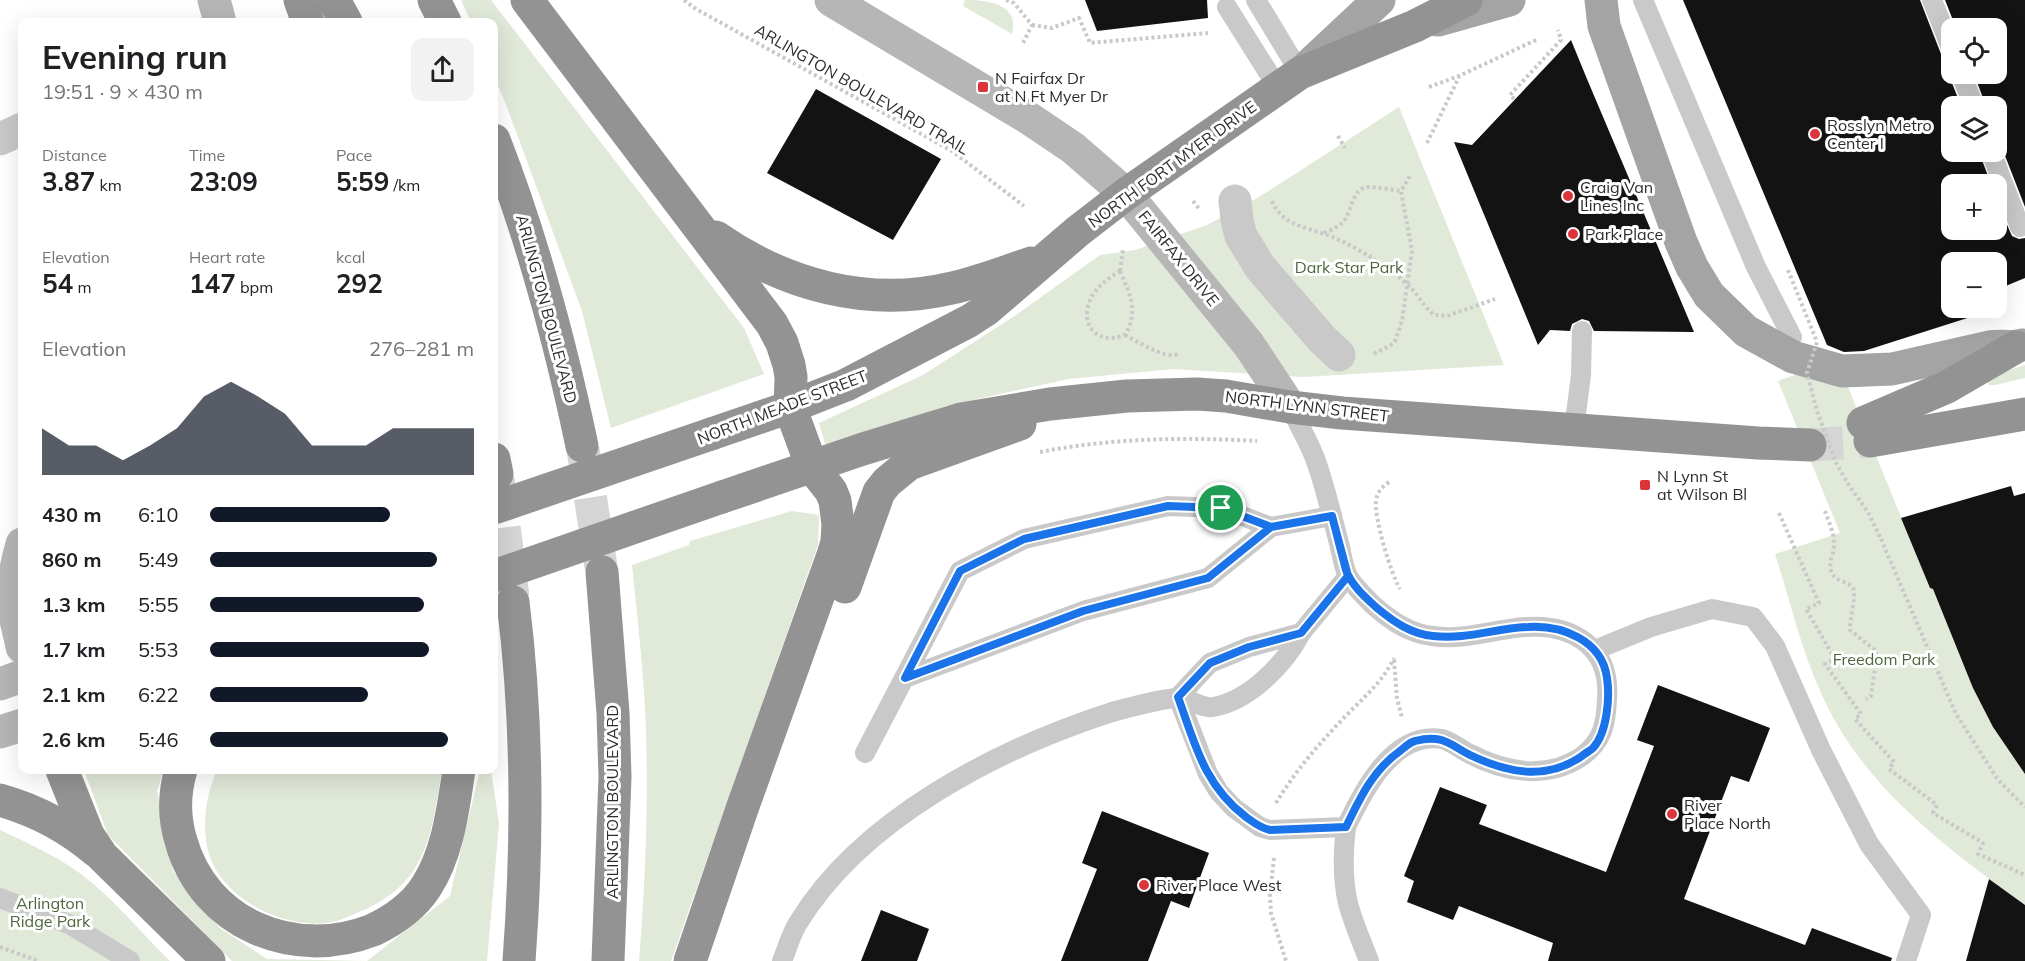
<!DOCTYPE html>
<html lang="en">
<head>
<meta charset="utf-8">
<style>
	body { margin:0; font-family:Mulish,sans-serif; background:#f2f2f2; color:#202124; height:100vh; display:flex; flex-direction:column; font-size:22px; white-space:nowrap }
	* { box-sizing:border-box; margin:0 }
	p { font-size:20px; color:#757577 }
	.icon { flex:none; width:33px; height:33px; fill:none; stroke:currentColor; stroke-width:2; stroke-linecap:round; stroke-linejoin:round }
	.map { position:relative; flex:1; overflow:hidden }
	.panel { position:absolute; left:18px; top:18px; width:480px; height:756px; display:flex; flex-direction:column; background:#fff; border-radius:12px; box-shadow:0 6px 24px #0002 }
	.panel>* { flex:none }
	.controls { position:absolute; left:1941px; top:18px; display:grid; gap:12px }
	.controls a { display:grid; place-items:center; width:66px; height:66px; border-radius:12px; background:#fff; box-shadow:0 6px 24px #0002; font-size:30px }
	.pin { position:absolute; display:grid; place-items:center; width:51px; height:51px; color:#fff; margin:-26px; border:3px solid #fff; border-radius:50%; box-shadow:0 2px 6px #0007 }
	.round { display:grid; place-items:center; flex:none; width:63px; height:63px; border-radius:12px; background:#f2f2f2 }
	.overview { display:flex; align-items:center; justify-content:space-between; height:102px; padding:0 24px }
	h1 { font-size:33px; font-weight:700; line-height:45px }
	.figures { display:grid; grid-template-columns:repeat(3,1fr); gap:9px; height:102px; padding:6px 24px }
	.figures div { display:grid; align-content:center }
	.figures b { font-size:26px; font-weight:700 }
	.figures small { font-size:16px; font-weight:400 }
	.figures p { font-size:16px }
	.chart { height:168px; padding:12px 24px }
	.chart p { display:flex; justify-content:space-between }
	.chart svg { width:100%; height:108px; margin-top:6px; fill:#111827; opacity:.7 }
	ul { padding:0 24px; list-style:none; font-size:20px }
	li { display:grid; grid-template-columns:96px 72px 1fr; align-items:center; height:45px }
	li i { height:15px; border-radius:8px; background:#111827 }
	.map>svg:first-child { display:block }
	.green { fill:#e1e9d9 }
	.building { fill:#131313 }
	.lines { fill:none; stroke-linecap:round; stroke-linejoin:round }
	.highway-tunnel { stroke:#d5d5d5; stroke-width:33; stroke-dasharray:33 16; stroke-linecap:butt }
	.path { stroke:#c9c9c9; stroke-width:4; stroke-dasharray:3 3; stroke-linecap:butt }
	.lane { stroke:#c9c9c9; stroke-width:20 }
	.street { stroke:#c9c9c9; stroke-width:33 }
	.secondary { stroke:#b6b6b6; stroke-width:33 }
	.primary { stroke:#a4a4a4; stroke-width:33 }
	.highway { stroke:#939393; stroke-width:33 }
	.path-bridge { stroke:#c9c9c9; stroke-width:4; stroke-dasharray:3 3; stroke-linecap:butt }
	.highway-bridge { stroke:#939393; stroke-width:33 }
	.route-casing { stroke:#fff; stroke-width:12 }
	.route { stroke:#1a73e8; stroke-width:8 }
	.poi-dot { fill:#dc343a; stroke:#fff; stroke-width:2 }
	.labels { text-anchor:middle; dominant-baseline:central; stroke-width:6; stroke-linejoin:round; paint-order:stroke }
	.poi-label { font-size:16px; fill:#2c2c2c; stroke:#fff; text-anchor:start }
	.street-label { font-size:16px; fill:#2c2c2c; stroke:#fff }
	.park-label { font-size:16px; fill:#4d653c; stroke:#fff }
</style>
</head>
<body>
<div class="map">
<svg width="2025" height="961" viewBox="0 0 2025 961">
	<rect width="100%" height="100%" fill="#fff"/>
	<g class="green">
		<polygon points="461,0 491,0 744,328 764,374 611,428 582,311 507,107 494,76 494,22 471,22"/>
		<path d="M 965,0 C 986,0 1020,3 1012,34 L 963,6 Z"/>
		<polygon points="1399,107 1504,365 1303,377 1174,369 1068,379 946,406 826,447 819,423 923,375 1016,315 1100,255 1135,250 1207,225 1259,197"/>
		<path d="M 1837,360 L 1930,588 L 1933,589 L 2025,771 L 2025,905 C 1945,847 1862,786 1821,693 C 1801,649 1790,600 1775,554 L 1840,533 L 1778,381 Z"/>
		<polygon points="2025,365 2025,378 1995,385 1989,385 1987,382 1993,375"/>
		<path d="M 792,511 L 819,515 L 818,545 L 671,961 L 639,961 C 646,876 649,791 645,706 C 642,659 637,612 632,565 L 689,545 L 690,541 Z"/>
		<polygon points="84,770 164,770 157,791 173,871 220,928 267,959 367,961 450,896 480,770 491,770 499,824 487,961 232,961 108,835"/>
		<path d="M 217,770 L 442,770 C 436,803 433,840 414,870 C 402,888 382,903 361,911 C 350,916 339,921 327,923 C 282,928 223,899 209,854 C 201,827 206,794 217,770 Z"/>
		<path d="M 0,830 C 28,843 56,856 81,874 C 114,899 140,932 170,961 L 0,961 Z"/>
	</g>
	<g class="building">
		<polygon points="1085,0 1207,0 1208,18 1097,31"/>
		<polygon points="1683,0 1920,0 1941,54 1945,60 1952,62 1950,78 1961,106 1952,106 1952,152 1979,152 1991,184 1952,184 1952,230 1996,230 1996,200 2012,236 2019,239 2025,238 2025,278 1996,290 1996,262 1952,262 1952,308 1977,308 1980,314 1864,351 1844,352 1827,345"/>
		<polygon points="1945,0 2025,0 2025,207 2002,148 1996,142 1996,106 1986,106 1974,74 1996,74 1996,28 1956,28"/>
		<polygon points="1571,40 1587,79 1694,332 1594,331 1589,321 1582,319 1572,324 1570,331 1550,330 1538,345 1454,142 1472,145"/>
		<polygon points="816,89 941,159 893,240 767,173"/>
		<polygon points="2011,486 2014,496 2025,493 2025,774 1993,727 1973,688 1933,589 1930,588 1901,518"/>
		<polygon points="1658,685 1770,728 1749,782 1731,776 1684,899 1805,945 1812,928 1892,958 1891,961 1548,961 1553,943 1459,906 1453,920 1407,902 1414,881 1404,876 1440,787 1487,805 1479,824 1606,872 1654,746 1637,740"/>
		<polygon points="1102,811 1209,853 1189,908 1171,901 1148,961 1061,961 1097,869 1082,863"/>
		<polygon points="1989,879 2025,905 2025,961 1966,961"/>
		<polygon points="881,910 929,929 917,961 861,961"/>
	</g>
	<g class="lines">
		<g class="highway-tunnel">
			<polyline points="1810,445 1870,441"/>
			<polyline points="583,449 601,567"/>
			<polyline points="498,479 513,597"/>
		</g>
		<g class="path">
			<polyline points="684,0 696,9 952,151 1024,206"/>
			<polyline points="1006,0 1014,3 1032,25 1023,43"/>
			<polyline points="1032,25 1052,28 1079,18 1090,43 1208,33"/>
			<polyline points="1429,87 1459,76 1536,40"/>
			<polyline points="1514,99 1510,95 1561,40 1558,30"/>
			<polyline points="1338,136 1345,148"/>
			<polyline points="1427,143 1459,77"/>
			<polyline points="1193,201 1200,210"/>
			<path d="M 1272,201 C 1283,228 1314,228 1337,239 C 1361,250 1387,266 1407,284 C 1417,293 1423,306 1434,315 L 1447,316 L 1495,299"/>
			<path d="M 1324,233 C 1331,230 1339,227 1344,221 C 1352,211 1352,188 1368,187 C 1379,187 1391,190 1401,191"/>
			<path d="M 1120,271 C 1130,294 1139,312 1125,335 C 1097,346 1077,324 1092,296 C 1099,285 1109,278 1120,271 Z"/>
			<polyline points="1120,271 1123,249"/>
			<path d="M 1125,335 C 1139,342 1163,359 1179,354"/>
			<polyline points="1374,354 1391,345 1395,341 1402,321 1412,251 1401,191 1411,174"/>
			<path d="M 1040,452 C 1112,438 1184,437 1257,441"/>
			<path d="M 1389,482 C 1382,487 1377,492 1376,501 C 1374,518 1391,574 1400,589"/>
			<path d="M 1825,511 C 1828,520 1834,533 1834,543 C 1835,552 1828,562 1831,571 C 1834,582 1847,580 1853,588 C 1857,595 1849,620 1850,630 L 1876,651 L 1876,661 L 1871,696 L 1866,699"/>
			<polyline points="1779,513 1819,603 1806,609 1835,659 1825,664 1861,714 1855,719 1894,762 1889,769 1937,805 1933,813 1983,843 1978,854 2025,875"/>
			<polyline points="1881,539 1956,714 1998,780 2025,807"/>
			<polyline points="1394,660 1397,698 1402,718"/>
			<path d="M 1276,803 C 1294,773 1316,747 1340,722 C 1359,701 1382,684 1394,658"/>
			<polyline points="1274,858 1270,895 1271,913 1286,961"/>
			<polyline points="0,947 38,961"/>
		</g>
		<g class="lane">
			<polyline points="1256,0 1300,73"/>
			<polyline points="1643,0 1756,267 1792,337"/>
			<polyline points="1932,0 1952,50"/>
			<polyline points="1227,7 1278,88"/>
			<polyline points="1961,74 1974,106"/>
			<polyline points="1991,152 2020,227"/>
			<polyline points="1574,429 1581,375 1582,331"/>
			<polyline points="1595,650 1651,627 1712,609 1753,617 1775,646 1821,750 1869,844 1921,915 1906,961"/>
			<polyline points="905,678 1083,611 1208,578 1271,527 1332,516"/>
			<path d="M 1178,697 L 1208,774 L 1219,792 L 1234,808 L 1260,827 L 1270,830 L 1346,827 C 1363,791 1393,731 1442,739 C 1451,741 1461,750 1470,754 C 1505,772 1546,780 1581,757 C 1603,741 1606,724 1607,699 C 1611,648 1574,624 1526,627 C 1494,629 1464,641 1432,636 C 1408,633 1390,620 1373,605 C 1365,597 1355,587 1349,578 C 1343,568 1342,554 1339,543 C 1332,517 1326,490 1317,464 C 1311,445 1299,426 1290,407"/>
			<polyline points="1178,697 1210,663 1249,647 1301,633 1348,576"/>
			<polyline points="865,753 960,571 1024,539 1168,506 1221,508 1271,527"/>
			<path d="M 1346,827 C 1343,852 1342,878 1348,903 C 1353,923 1362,942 1369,961"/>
			<polyline points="0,898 71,925 130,961"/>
			<path d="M 782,961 C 787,949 791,934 798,923 C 862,818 998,749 1112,712 C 1123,709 1169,697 1179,698 C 1190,698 1202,709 1213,707 C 1249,701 1285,664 1301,633"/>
		</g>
		<g class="street">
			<polyline points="0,139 22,129"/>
			<polyline points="1235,201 1237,220 1241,236 1260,267 1322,339 1339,355"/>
		</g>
		<g class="secondary">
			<polyline points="214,0 220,22"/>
			<polyline points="831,0 1030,119 1073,148 1126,194 1249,345 1290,407"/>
			<path d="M 22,544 C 16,565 11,589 14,610 C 16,623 20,635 22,647"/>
			<polyline points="0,684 22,676"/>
			<polyline points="0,732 22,725"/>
		</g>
		<g class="primary">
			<path d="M 1601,0 L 1604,26 L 1681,242 L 1692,267 L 1709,295 L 1746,331 L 1793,357 L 1842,371 L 1892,369 L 1989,347 C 2000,345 2012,348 2022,345"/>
			<polyline points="1438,20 1509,0"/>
			<polyline points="1303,71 1379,0"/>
		</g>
		<g class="highway">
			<polyline points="300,0 308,22"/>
			<polyline points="334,0 346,22"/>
			<polyline points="434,0 445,22"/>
			<polyline points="527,0 772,324 782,343 789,365 791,377 790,407 812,467 831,491 835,501 838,524 837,542 833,555 743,806 690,961"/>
			<path d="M 494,140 C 533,240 560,341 582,446"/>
			<path d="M 716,237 C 785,285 868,308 952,288 C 979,282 1005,272 1031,263"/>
			<polyline points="1863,423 1947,387 2016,347"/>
			<polyline points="711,434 790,407 846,385 969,321 986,310 1078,231 1126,194 1300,73 1415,26 1466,0"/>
			<polyline points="1870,441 2025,414"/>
			<polyline points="494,459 497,474"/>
			<polyline points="722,497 863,449 961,419 1050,404 1127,396 1197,394 1226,396 1290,407 1342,413 1758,443 1810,445"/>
			<polyline points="602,572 613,713 615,777 608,961"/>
			<polyline points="845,587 879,492 887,482 909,464 1020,424"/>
			<path d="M 513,602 C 528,722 528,840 519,961"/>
			<polyline points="62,770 88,835 102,856 209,961"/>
			<path d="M 181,770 C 174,793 174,818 181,841 C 204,924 294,961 373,930 C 394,920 413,907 426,887 C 448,853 453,809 459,770"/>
			<path d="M 0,800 C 35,810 68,827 96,851"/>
		</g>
		<polyline class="path-bridge" points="1788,270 1817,342 1807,373 1817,411 1836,463 1848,484 1868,512 1881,539"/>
		<g class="highway-bridge">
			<polyline points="494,508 711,434"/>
			<polyline points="494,576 722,497"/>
		</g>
	</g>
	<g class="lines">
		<defs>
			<path id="route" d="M 1221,508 L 1168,506 L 1024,539 L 960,571 L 905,678 L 1083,611 L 1208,578 L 1271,527 L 1332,516 L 1348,576 L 1301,633 L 1249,647 L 1210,663 L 1178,697 C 1195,744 1204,785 1246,817 C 1253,822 1260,828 1270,830 L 1346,827 C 1360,798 1373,770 1400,751 C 1405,747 1410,742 1415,741 C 1442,734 1449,744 1470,755 C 1508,773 1546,781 1582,756 C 1585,753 1590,751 1593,748 C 1607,733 1610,698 1607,678 C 1602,640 1562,625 1528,627 C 1496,628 1466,640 1433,636 C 1411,634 1394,622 1377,608 C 1366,598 1351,585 1346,570 L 1332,516 L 1271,527 L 1221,508"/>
		</defs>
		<use href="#route" class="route-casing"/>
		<use href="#route" class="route"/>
	</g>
	<g class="poi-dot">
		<rect x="977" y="81" width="12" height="12" rx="3"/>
		<circle cx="1815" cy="134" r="6"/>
		<circle cx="1568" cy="196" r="6"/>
		<circle cx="1573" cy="234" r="6"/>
		<rect x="1639" y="479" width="12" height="12" rx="3"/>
		<circle cx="1672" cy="814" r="6"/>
		<circle cx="1144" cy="885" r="6"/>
	</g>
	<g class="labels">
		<g class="poi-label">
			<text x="995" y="78">N Fairfax Dr<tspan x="995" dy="18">at N Ft Myer Dr</tspan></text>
			<text x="1827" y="125">Rosslyn Metro<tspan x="1827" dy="18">Center I</tspan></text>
			<text x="1580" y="187">Craig Van<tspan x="1580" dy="18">Lines Inc</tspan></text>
			<text x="1585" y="234">Park Place</text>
			<text x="1657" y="476">N Lynn St<tspan x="1657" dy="18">at Wilson Bl</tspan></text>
			<text x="1684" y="805">River<tspan x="1684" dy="18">Place North</tspan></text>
			<text x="1156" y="885">River Place West</text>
		</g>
		<g class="street-label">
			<text transform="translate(862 89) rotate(30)">ARLINGTON BOULEVARD TRAIL</text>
			<text transform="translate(1172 164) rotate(-36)">NORTH FORT MYER DRIVE</text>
			<text transform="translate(1179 258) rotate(51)">FAIRFAX DRIVE</text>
			<text transform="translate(547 309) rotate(75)">ARLINGTON BOULEVARD</text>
			<text transform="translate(1307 406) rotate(7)">NORTH LYNN STREET</text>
			<text transform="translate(782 407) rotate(-21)">NORTH MEADE STREET</text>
			<text transform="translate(612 802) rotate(-90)">ARLINGTON BOULEVARD</text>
		</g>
		<g class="park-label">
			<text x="1349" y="267">Dark Star Park</text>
			<text x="1884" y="659">Freedom Park</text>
			<text x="50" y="903">Arlington<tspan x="50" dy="18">Ridge Park</tspan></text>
		</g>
	</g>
</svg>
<div class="controls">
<a><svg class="icon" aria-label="locate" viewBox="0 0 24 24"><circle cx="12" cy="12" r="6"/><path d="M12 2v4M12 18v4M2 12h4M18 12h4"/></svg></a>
<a><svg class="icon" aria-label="layers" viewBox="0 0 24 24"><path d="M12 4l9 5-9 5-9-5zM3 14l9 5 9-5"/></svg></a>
<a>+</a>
<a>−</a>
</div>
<div class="pin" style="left:1221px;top:508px;background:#1e9e55"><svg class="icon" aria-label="arrive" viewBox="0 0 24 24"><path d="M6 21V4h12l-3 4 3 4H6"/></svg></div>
<section class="panel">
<div class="overview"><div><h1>Evening run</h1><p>19:51 · 9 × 430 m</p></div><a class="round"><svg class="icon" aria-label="share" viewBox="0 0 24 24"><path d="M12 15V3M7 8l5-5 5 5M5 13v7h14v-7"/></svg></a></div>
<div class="figures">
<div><p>Distance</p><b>3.87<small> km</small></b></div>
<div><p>Time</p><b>23:09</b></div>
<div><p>Pace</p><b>5:59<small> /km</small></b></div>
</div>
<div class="figures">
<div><p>Elevation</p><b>54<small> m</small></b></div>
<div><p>Heart rate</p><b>147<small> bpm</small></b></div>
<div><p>kcal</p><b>292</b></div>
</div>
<div class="chart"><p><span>Elevation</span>276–281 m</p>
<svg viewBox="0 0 160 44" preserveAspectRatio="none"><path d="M0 44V25L10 32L20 32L30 38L40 32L50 25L60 12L70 6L80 12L90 19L100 32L110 32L120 32L130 25L140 25L150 25L160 25V44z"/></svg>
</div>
<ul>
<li><b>430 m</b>6:10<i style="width:68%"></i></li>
<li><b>860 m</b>5:49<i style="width:86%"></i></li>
<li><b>1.3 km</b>5:55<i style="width:81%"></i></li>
<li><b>1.7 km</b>5:53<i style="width:83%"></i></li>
<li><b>2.1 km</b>6:22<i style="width:60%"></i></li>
<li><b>2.6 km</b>5:46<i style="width:90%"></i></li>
</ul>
</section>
</div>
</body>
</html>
